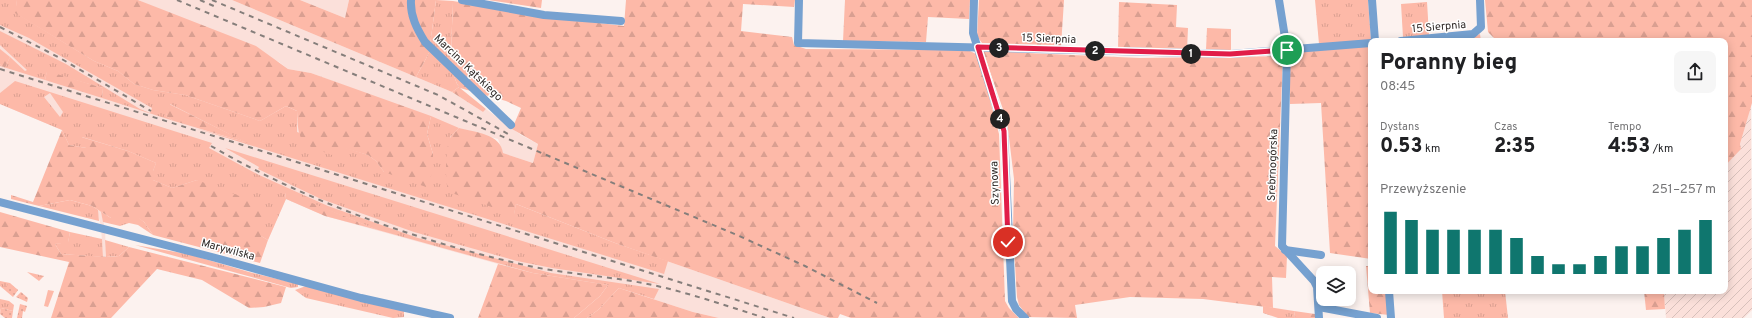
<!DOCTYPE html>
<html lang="pl">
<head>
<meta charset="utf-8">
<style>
	body { margin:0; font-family:Overpass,sans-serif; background:#f6f6f6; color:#202124; height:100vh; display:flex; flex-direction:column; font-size:15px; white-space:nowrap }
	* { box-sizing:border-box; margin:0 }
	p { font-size:13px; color:#757577 }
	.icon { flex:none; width:22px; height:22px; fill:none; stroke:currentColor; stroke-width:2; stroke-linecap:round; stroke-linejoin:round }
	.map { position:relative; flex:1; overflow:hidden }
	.drawer { position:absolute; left:1368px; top:38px; width:360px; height:256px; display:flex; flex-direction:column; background:#fff; border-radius:8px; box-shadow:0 2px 10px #0003 }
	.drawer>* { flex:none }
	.fabs { position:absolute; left:1316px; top:266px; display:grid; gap:8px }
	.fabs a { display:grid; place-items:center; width:40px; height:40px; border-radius:8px; background:#fff; box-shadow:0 2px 10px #0003; font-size:20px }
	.pin { position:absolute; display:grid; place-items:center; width:34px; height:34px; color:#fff; margin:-17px; border:2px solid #fff; border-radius:50%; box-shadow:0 1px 4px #0007 }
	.km { position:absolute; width:20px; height:20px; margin:-10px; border-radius:50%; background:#222; color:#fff; font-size:11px; line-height:20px; text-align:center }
	.round { display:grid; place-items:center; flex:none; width:42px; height:42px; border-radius:8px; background:#f6f6f6 }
	.overview { display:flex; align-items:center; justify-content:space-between; height:68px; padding:0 12px }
	h1 { font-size:22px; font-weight:800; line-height:30px }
	.metrics { display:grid; grid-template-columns:repeat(3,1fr); gap:6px; height:68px; padding:4px 12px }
	.metrics div { display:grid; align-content:center }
	.metrics b { font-size:20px; font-weight:800 }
	.metrics small { font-size:11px; font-weight:400 }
	.metrics p { font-size:11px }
	.chart { height:112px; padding:8px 12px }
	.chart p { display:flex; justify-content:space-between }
	.chart svg { width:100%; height:72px; margin-top:4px; stroke:#0f766e; stroke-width:6 }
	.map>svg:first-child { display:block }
	.built { fill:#fbe0da }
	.industrial { fill:url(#industrial-furrows) }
	.grass { fill:url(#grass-tufts); fill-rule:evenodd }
	.forest { fill:url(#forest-firs) }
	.park { fill:url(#park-dots) }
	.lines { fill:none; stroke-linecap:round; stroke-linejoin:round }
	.minor { stroke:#76a1d0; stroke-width:8 }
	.rail { stroke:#857e7b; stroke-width:2; stroke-dasharray:5 5; stroke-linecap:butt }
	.route-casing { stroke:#fff; stroke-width:8 }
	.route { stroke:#e11d48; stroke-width:5 }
	.labels { text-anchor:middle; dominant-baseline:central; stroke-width:3; stroke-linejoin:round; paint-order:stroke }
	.street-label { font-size:11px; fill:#2f2927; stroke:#fff }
</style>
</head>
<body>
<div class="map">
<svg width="1752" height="318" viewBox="0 0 1752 318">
	<defs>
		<pattern id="industrial-furrows" width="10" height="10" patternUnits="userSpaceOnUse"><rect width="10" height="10" fill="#fbe0da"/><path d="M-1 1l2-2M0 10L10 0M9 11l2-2" fill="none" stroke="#d7c0bb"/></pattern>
		<pattern id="grass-tufts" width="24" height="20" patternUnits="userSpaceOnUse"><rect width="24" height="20" fill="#fdb9a8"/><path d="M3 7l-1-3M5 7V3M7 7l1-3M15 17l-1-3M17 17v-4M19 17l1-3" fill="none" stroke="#d99f91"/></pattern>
		<pattern id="forest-firs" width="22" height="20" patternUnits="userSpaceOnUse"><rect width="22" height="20" fill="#fdb9a8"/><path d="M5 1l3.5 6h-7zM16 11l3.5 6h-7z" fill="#d99f91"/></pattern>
		<pattern id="park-dots" width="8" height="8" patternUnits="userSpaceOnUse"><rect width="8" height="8" fill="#fdb9a8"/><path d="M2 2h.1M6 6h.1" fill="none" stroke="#d99f91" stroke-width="1.8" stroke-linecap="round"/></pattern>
	</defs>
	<rect width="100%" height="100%" fill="#fcf2ef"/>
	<g class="built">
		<polygon points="138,0 232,0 452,92 483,112 486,109 521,135 538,144 533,163 503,153 498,139 458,128 311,73 288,69 279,62"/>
		<polygon points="300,0 349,0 345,18"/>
		<polygon points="0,5 615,243 830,318 719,318 693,312 619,288 533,273 498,264 325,216 286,199 268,240 69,145 62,130 0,104"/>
		<polygon points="97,210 101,212 105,228 106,257 103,257 101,227"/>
	</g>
	<polygon class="industrial" points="1751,103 1752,310 1744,318 1666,318 1664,291 1725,291 1725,166 1741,149 1740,144"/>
	<g class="grass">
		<polygon points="0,0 17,0 16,13 94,61 118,71 134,84 153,90 185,95 260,121 286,106 297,111 297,132 368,155 376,161 384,172 433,171 433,154 427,134 431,116 459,128 450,137 514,214 516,204 615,243 668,261 664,274 195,128 245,142 170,104 166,116 174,121 102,98 103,88 47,72 45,80 0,66 0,64 5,68 10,57 25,71 27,70 0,45 0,31 66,64 140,109 150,113 152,108 29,38 0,25"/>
		<path d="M 436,0 L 453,1 C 453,23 447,70 459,87 L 452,92 L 416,77 L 429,53 Z"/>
		<polygon points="1315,0 1368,0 1371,40 1319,44"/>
		<polygon points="1427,2 1429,35 1403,37 1401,4"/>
		<path d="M 15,81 L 212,143 L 209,148 L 259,175 L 328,206 L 418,238 L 551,273 L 659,289 L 654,299 L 619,288 L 598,310 L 587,318 L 574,318 L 600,296 L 608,285 L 533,273 L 378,230 L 285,193 L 286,199 L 268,240 L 261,236 L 197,180 L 172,188 L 153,180 L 153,171 L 156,163 L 128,151 L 82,137 L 87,148 L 69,145 L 62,130 L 0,104 L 0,93 ZM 50,93 L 63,112 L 60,117 L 44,97 Z"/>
		<polygon points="225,148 660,284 552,268 517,261 414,232 321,199 258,169 259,167"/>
		<polygon points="70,200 92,206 111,218 139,218 144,222 153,235 138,225 129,223 120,226 103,222 101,212 98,210 99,221 39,206"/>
		<polygon points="70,232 102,239 103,257 61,254 55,244 68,242"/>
		<polygon points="105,240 129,247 119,256 106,257"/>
		<polygon points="135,245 188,254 249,272 298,284 298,287 291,288"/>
		<polygon points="27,272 44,276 39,281"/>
		<polygon points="0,281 10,283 18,290 13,297 0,286"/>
		<polygon points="306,286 404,311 404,317 393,318 306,298 295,290"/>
		<polygon points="48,290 54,291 48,307 44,306"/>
		<polygon points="1442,291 1505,291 1508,318 1444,318"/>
		<polygon points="0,299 9,301 14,305 13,311 1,308 0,313"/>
		<polygon points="1263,306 1294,311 1295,318 1278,318 1263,313"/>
	</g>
	<g class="forest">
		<path d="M 17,0 L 138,0 L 256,46 L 288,69 L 311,73 L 431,116 L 427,134 L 433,154 L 433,171 L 426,187 L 384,172 L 376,161 L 368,155 L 344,148 L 332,155 C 302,144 298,145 297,111 L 286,106 L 260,121 L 185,95 L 153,90 L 134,84 L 118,71 L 94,61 L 15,13 Z"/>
		<polygon points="232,0 300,0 345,18 349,0 436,0 429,53 416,77"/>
		<polygon points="488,0 542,0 541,8"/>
		<path d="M 626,0 L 795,0 L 794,7 L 743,4 L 741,31 L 792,37 L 794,45 L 806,49 L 968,50 L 978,55 L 999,134 L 1005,301 L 1009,308 L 1019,318 L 851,318 L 840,314 L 838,318 L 830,318 L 615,243 L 516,204 L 514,215 L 449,192 C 444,184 446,146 450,138 C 452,134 456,131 459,128 C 475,132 501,134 503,153 L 533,163 L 538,144 L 512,129 L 521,108 L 506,101 L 460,88 L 486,109 L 483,112 L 452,92 L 459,87 C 447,70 453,23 453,1 L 541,16 L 624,26 Z"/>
		<polygon points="845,0 970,0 969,19 928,17 926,42 843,41"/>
		<polygon points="979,0 1064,0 1061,47 982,43 977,36"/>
		<polygon points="1485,0 1752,0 1752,103 1740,144 1741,149 1725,166 1725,41 1497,41 1488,32"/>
		<polygon points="1119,2 1177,5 1176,27 1188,28 1187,50 1118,49"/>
		<polygon points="1207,28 1231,29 1231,51 1206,50"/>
		<polygon points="1480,34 1481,41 1431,41 1473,37"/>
		<polygon points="1371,46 1371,259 1330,253 1321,103 1290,104 1290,52"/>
		<polygon points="0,49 10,57 5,68 0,64"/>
		<polygon points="983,51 1140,58 1283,56 1275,246 1287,256 1286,278 1272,277 1273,308 1203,299 1130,297 1075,305 1077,318 1028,317 1019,305 1017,297 1013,231 1014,179 1007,121"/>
		<polygon points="47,71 103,88 102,98 45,80"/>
		<polygon points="169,104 248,143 174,121 166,116"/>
		<polygon points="62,130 69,145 86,148 81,137 128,151 156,163 153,171 153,180 172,188 197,180 263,205 261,236 268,240 260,263 153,235 144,222 138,218 111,218 92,206 70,200 39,206 11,199 11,195 33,202"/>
		<polygon points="285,192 378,230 325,216 286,199"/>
		<polygon points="0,212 70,232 68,243 55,244 61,254 108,257 119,256 129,247 286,287 281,303 264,307 249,308 202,280 157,269 111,318 51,318 69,262 0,247"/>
		<polygon points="498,264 533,273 608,285 600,296 574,318 478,318"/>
		<polygon points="1366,266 1371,266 1371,291 1386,291 1389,315 1370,313"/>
		<polygon points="619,288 693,312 719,318 587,318 598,310"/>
		<polygon points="1644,291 1664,291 1665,309 1646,310"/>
		<polygon points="1294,311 1315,314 1315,318 1295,318"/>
	</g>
	<g class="park">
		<polygon points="8,283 18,290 14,295 6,289"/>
		<polygon points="21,292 28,298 27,302 16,297"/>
		<polygon points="20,304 27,306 25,312 23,311 22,318 17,318"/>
		<polygon points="1,308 13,311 12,318 5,318 0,314"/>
	</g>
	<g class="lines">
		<g class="minor">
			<path d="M 411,0 C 410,16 417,29 425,42 L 511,125"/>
			<polyline points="462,0 544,15 621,21"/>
			<polyline points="799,0 798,43 1231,54 1371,43"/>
			<polyline points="974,0 973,33 1004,131 1012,301 1016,309 1025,318"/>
			<polyline points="1279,0 1287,50 1282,246 1314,281 1317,287 1319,318"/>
			<polyline points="1372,0 1375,41"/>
			<polyline points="1401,41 1473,34 1481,27 1480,0"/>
			<polyline points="0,202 212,257 361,298 450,318"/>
			<polyline points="1285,250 1321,255"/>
			<polyline points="1389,291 1391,318"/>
			<polyline points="1319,307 1377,318"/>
		</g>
		<g class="rail">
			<polyline points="177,0 737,235 805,266 877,303"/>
			<polyline points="200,0 216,7"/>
			<polyline points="212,0 438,95 510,135"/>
			<polyline points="0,27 60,58 151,111"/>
			<polyline points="0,69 794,318"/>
			<path d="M 211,146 C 310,203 417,241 529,266 C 567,274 605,276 643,283 C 684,291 724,305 765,318"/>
		</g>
	</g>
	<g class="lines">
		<defs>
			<polyline id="route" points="1008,242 1004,131 978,47 1230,54 1287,50"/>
		</defs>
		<use href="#route" class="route-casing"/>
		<use href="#route" class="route"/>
	</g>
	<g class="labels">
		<g class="street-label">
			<text transform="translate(1439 27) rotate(-5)">15 Sierpnia</text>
			<text transform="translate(1049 39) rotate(2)">15 Sierpnia</text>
			<text transform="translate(468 68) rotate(44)">Marcina Kątskiego</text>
			<text transform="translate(1273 165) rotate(-88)">Srebrnogórska</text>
			<text transform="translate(995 183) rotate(-92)">Szynowa</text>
			<text transform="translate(228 250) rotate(15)">Marywilska</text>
		</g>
	</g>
</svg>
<div class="fabs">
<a><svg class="icon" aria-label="layers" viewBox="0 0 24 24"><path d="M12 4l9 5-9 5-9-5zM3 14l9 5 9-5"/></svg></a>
</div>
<div class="pin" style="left:1287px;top:50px;background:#1e9e55"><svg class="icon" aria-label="arrive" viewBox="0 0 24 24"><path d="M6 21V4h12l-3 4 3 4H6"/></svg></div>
<div class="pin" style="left:1008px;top:242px;background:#d93025"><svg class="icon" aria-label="check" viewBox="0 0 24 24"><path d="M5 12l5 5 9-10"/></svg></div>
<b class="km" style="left:1191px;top:54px">1</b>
<b class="km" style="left:1095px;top:51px">2</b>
<b class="km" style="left:999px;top:48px">3</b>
<b class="km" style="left:1000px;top:119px">4</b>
<section class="drawer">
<div class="overview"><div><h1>Poranny bieg</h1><p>08:45</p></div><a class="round"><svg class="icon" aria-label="share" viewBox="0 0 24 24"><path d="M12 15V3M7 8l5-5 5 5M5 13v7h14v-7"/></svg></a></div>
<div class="metrics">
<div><p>Dystans</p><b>0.53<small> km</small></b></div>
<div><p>Czas</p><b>2:35</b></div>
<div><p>Tempo</p><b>4:53<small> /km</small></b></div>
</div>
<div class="chart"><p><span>Przewyższenie</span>251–257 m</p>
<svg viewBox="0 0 160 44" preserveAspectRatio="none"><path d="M5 44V6M15 44V11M25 44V17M35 44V17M45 44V17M55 44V17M65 44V22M75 44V33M85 44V38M95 44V38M105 44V33M115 44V27M125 44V27M135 44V22M145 44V17M155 44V11"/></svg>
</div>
</section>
</div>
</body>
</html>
